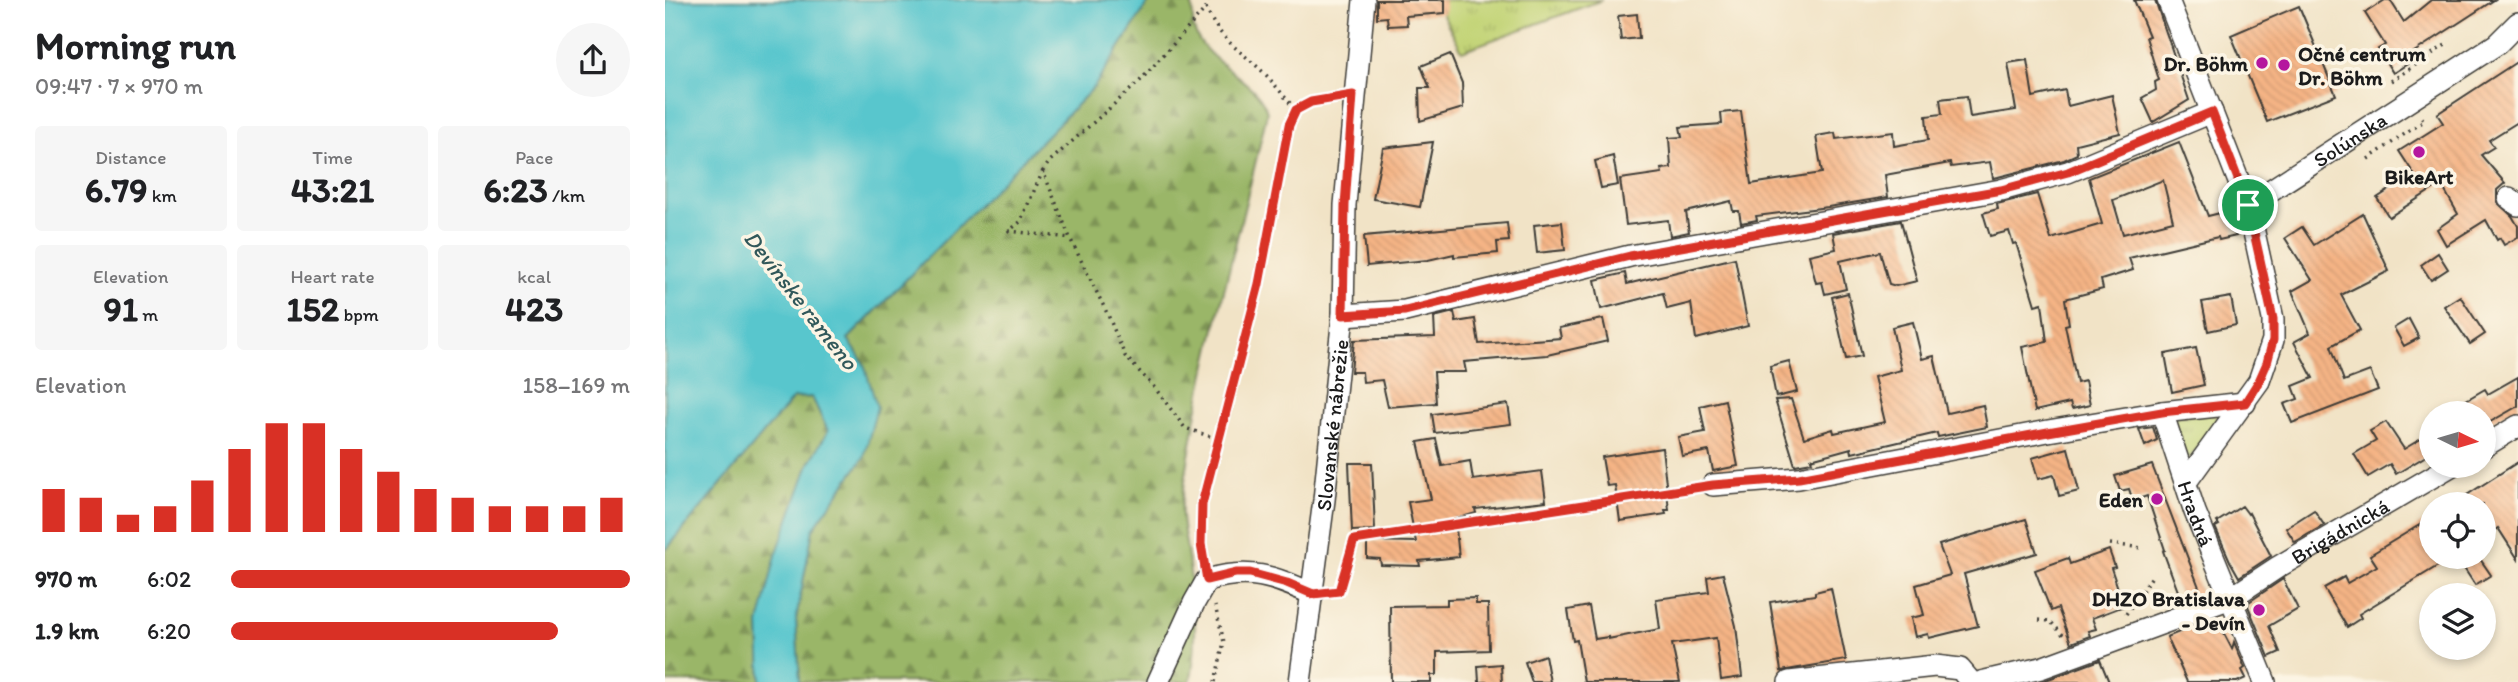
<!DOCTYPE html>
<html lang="en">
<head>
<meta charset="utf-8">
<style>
	body { margin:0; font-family:Itim,sans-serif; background:#f6f6f6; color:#202124; height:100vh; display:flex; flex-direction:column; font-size:26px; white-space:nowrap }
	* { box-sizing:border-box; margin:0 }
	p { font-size:23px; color:#757577 }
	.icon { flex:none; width:38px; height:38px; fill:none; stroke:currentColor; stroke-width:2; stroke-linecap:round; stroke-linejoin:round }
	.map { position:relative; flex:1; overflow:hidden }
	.sheet { display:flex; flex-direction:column; background:#fff; width:665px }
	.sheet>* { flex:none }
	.needle { width:46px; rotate:95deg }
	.buttons { position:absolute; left:1754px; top:401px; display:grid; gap:14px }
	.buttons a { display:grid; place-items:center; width:77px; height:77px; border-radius:50%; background:#fff; box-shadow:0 4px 10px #0003; font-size:35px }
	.pin { position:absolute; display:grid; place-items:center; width:60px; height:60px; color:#fff; margin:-30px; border:4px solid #fff; border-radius:50%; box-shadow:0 2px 7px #0007 }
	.round { display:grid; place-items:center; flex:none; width:74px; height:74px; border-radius:37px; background:#f6f6f6 }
	.headline { display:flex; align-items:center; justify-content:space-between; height:119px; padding:0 35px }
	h1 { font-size:38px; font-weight:700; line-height:52px }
	.stats { display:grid; grid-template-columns:repeat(3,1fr); gap:10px; height:119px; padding:7px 35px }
	.stats div { display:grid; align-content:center; border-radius:7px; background:#f6f6f6; text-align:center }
	.stats b { font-size:35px; font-weight:700 }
	.stats small { font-size:19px; font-weight:400 }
	.stats p { font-size:19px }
	.chart { height:196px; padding:14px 35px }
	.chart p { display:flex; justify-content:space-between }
	.chart svg { width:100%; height:126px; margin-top:7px; stroke:#d93025; stroke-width:6 }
	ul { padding:0 35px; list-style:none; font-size:23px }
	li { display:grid; grid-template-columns:112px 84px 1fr; align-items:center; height:52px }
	li i { height:18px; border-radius:9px; background:#d93025 }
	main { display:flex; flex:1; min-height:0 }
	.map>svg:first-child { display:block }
	.grass { fill:url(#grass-tufts); stroke:#70784a; stroke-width:2 }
	.forest { fill:url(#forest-firs); stroke:#5b6942; stroke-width:2 }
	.water { fill:#58c6cd; stroke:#3a7174; stroke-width:2 }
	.building { fill:url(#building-back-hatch); fill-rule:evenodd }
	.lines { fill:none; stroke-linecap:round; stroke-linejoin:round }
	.minor-casing { stroke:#3c3a36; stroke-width:24 }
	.path { stroke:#3c3a36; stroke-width:3.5; stroke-dasharray:2 5; stroke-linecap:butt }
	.minor { stroke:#fff; stroke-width:21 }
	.route-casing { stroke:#fff; stroke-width:14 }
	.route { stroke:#d93025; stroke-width:9 }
	.poi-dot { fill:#b5179e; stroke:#fcf5e5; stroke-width:2.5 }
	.labels { text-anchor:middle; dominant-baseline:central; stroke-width:7; stroke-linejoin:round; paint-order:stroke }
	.poi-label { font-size:21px; font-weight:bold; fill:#1c1c1c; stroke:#fcf5e5; text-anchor:end }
	.street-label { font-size:21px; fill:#1c1c1c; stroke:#fcf5e5 }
	.water-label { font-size:23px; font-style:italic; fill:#31585a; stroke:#fcf5e5 }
</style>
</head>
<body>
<main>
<section class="sheet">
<div class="headline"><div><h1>Morning run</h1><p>09:47 · 7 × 970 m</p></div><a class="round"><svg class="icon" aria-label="share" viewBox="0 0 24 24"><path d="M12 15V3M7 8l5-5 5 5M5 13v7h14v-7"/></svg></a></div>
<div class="stats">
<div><p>Distance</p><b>6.79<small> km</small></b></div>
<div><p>Time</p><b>43:21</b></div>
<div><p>Pace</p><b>6:23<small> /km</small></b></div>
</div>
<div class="stats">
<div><p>Elevation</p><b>91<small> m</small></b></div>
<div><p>Heart rate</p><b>152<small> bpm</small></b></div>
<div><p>kcal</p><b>423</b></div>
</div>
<div class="chart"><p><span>Elevation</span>158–169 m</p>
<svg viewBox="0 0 160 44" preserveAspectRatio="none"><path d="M5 44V29M15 44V32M25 44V38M35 44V35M45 44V26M55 44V15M65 44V6M75 44V6M85 44V15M95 44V23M105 44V29M115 44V32M125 44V35M135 44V35M145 44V35M155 44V32"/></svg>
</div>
<ul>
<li><b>970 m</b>6:02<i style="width:100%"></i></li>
<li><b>1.9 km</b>6:20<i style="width:82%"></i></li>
</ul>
</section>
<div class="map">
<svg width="1853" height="682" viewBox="0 0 1853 682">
	<defs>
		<pattern id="grass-tufts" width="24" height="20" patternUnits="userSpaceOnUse" patternTransform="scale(1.75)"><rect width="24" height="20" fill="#c3d477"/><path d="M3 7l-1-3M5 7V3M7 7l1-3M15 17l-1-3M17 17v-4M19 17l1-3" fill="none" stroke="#a7b566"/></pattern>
		<pattern id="forest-firs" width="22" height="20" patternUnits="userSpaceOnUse" patternTransform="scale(1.75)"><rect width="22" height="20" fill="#9ab668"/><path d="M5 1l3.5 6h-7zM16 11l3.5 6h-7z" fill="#7d9355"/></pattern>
		<pattern id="building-back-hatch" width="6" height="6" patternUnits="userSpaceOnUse" patternTransform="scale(1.75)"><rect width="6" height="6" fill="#f5b485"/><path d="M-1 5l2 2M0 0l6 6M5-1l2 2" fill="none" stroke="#d19a72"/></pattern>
	</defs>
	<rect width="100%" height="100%" fill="#fcf5e5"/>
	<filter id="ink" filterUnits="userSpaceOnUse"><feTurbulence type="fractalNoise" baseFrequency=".0143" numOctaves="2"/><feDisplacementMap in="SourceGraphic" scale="14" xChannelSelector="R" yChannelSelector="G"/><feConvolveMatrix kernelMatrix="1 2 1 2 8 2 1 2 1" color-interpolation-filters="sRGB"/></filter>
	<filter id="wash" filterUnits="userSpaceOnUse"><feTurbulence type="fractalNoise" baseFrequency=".00686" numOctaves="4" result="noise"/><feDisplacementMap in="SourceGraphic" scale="28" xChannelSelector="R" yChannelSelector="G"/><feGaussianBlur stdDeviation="1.57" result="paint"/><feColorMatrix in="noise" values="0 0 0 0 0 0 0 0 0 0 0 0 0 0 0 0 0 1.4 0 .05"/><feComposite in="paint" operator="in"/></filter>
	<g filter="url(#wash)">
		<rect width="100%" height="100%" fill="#f1e3c6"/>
		<g class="grass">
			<polygon points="770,0 937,0 797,51"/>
			<polygon points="1549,413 1554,421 1520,464 1503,417"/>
		</g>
		<g class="forest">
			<path d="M 485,0 L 527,4 C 528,13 527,24 530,32 C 542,64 597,83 602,113 C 573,243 534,371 517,503 C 515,518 520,535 522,550 C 528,593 535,639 525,682 L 135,682 L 131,619 L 148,529 L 199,457 L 199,364 L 183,339 L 429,87 Z"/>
			<polygon points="147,397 163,431 144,464 94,624 96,682 0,682 0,551 128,398"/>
		</g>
		<polygon class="water" points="0,0 485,0 429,87 183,339 199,364 212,407 199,457 148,529 131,619 135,682 96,682 94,624 111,555 144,464 163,431 147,397 128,398 0,551"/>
		<g id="blocks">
			<g class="building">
				<polygon points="712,0 780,0 780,13 741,16 742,25 723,26 722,17 712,18"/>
				<polygon points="1469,0 1490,0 1524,100 1488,122 1477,98 1491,90 1490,82 1494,80 1481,37 1484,36"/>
				<polygon points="1720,0 1725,0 1739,22 1766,0 1829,0 1749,52 1752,58 1728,73 1713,49 1720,45 1700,13"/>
				<polygon points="1634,6 1671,95 1602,122 1566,35"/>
				<polygon points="972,14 974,38 956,40 953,16"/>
				<polygon points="785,54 797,83 798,108 755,121 754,88 765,88 756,66"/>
				<polygon points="1362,60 1368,97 1400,90 1403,106 1447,95 1455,133 1411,144 1412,154 1399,160 1333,177 1328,178 1325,162 1286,167 1285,163 1220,175 1223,197 1163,207 1091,216 1092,220 1076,223 1074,211 1068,211 1066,201 1021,212 1024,232 1005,236 1003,220 961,225 955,179 997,173 996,169 1006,168 1004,138 1017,137 1015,127 1057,124 1056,113 1076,111 1086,184 1157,173 1151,136 1170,133 1171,139 1228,132 1229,146 1263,140 1261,116 1277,114 1275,99 1302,96 1305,117 1351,110 1343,63"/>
				<polygon points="1853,61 1853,122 1824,140 1829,147 1816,155 1840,183 1832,190 1832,202 1847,216 1853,226 1853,237 1839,245 1835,238 1832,240 1821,220 1781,245 1772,229 1793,214 1776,184 1724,217 1712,198 1749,174 1734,151 1778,123 1772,114"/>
				<polygon points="768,142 755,207 708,199 718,148"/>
				<path d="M 1514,142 L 1543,216 L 1563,211 L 1571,236 L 1554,240 L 1553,237 L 1464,258 L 1468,270 L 1436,280 L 1438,289 L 1400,299 L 1404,324 L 1400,325 L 1412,383 L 1420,381 L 1425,405 L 1407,409 L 1405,403 L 1370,411 L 1357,347 L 1382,342 L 1377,303 L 1370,305 L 1351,243 L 1348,244 L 1344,231 L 1325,236 L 1318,213 L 1333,209 L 1332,204 L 1372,194 L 1386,239 L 1437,224 L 1424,178 ZM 1498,180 L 1508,221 L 1458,234 L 1448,200 Z"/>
				<polygon points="948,156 953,185 936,188 930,161"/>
				<polygon points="1698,214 1724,271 1676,295 1695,330 1666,346 1679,381 1705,371 1713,390 1627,423 1619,404 1633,399 1628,386 1648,378 1629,342 1645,333 1627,291 1647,280 1620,238 1637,227 1649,245"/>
				<polygon points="1236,221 1252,281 1231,286 1224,284 1215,252 1175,261 1181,289 1160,294 1157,282 1151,283 1144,255 1171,249 1168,233"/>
				<polygon points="897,222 900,250 872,253 869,225"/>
				<polygon points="842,223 844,241 832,242 833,253 789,257 789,254 763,260 702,266 699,236"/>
				<polygon points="1773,253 1783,269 1766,280 1756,265"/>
				<polygon points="1070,258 1083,326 1031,339 1026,303 1002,309 998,293 936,309 930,280 960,273 962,284"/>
				<polygon points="1183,293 1197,356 1181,359 1167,297"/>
				<polygon points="1795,296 1820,334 1805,344 1779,306"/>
				<polygon points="1566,297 1571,325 1543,331 1537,302"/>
				<polygon points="789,312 791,322 810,319 814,344 896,338 894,328 938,319 943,341 882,355 799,362 801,372 769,372 771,403 723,407 717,380 698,382 697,372 686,372 689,340 770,337 769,317"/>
				<polygon points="1744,319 1754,338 1739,346 1729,328"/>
				<polygon points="1248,322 1257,359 1269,356 1282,413 1318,405 1322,427 1273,437 1272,433 1187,453 1186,448 1146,459 1147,462 1130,465 1110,400 1126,399 1139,438 1168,429 1169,433 1220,422 1209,377 1236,370 1227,327"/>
				<polygon points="1531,348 1539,385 1507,392 1500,354"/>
				<polygon points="1124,361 1132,392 1111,397 1105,366"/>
				<polygon points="1853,377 1853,406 1818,426 1818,413 1779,413 1820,389 1823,394"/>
				<polygon points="1060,400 1073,466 1048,471 1044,451 1017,456 1013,437 1040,432 1035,406"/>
				<polygon points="843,404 846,424 770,433 767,414"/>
				<polygon points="1721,422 1739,449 1766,433 1766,453 1731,474 1725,464 1703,477 1689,454 1711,441 1705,431"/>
				<polygon points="1488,427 1492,440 1480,446 1474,429"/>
				<polygon points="771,439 777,466 805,461 808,480 877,471 881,501 810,509 811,513 790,519 794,557 754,561 755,566 716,565 715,559 702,558 702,541 751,542 743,502 766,499 753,442"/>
				<polygon points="997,448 1004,510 1000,510 1001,514 955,521 950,485 942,486 937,457"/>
				<polygon points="1403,448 1414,491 1394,496 1389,475 1373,479 1367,458"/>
				<polygon points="1853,462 1853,559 1833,528 1818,538 1818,504 1788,504"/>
				<polygon points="684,463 707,463 710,530 687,531"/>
				<polygon points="1487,465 1537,595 1517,602 1498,551 1500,550 1482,496 1468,501 1464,489 1455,491 1450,476"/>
				<polygon points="1577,506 1583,514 1584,513 1606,556 1574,577 1565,561 1550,527 1554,525 1552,522"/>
				<polygon points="1649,510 1659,525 1630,542 1621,528"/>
				<polygon points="1766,518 1766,556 1789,556 1694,614 1696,618 1682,627 1659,588 1679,577 1682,583 1712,566 1705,555"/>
				<polygon points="1361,519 1372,553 1299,574 1313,626 1264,638 1263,634 1250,637 1246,618 1259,615 1251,585 1285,575 1274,545"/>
				<polygon points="1444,550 1450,567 1446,568 1459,606 1427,618 1431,629 1423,631 1425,636 1406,643 1393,608 1386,611 1370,570 1403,558 1405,564"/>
				<polygon points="1791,556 1813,556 1826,575 1810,585"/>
				<polygon points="1058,574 1071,626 1077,677 1056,680 1051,638 1007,644 1015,682 919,682 912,640 908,641 903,610 924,606 930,639 943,637 943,639 995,629 991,599 1044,592 1042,577"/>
				<polygon points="1618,579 1633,609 1604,626 1615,652 1604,657 1583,606 1584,602"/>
				<polygon points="1166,588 1181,660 1116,671 1105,602 1150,595 1150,592"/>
				<polygon points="811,598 811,604 823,604 824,650 772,652 772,675 766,675 766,682 726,682 725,606 782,605 782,599"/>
				<polygon points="1546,619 1548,622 1552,620 1567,649 1569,642 1580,668 1577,670 1581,678 1572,682 1522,682 1502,637"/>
				<polygon points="880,655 885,682 867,682 860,662"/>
				<polygon points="1435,660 1444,682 1374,682 1381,680"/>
				<polygon points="836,664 837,682 814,682 813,666"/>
			</g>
		</g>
	</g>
	<g filter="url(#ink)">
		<use href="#blocks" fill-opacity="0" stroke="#3c3a36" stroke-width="2"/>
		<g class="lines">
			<defs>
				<g id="minor">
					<polyline points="1503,0 1583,205 1608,319 1608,340 1594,381 1521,482"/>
					<polyline points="1844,198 1853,205"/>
					<path id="s1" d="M 1583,205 L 1832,44 L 1853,23"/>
					<polyline points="678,315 740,311 965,256 1336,190 1403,172 1547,112"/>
					<path id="s2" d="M 1497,412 L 1530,512 L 1600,682"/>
					<polyline points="1818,447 1853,426"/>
					<polyline points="1048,485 1134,478 1383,431 1497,412 1580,403"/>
					<path d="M 493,682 L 529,603 L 542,580 C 586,567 608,577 648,594"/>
					<path id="s3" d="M 635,682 L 659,500 L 678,315 L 680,205 L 699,0"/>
					<polyline points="1124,682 1270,666 1295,669 1306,682"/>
					<path id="s4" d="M 1316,682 L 1376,668 L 1566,598 L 1613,567 L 1786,466"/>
				</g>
			</defs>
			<use href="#minor" class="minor-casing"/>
			<g class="path">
				<polyline points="543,0 541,8 474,82 385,161 378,171 405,238 443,315 460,356 490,388 520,428 553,439"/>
				<path d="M 541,8 C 555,42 578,51 602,76 C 612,87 621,99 631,110"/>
				<polyline points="1726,81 1782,44"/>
				<polyline points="1703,159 1759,121 1756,116"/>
				<polyline points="378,171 355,222 344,231 405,238"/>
				<polyline points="1445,544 1477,548"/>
				<path d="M 539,561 L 535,523 L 537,504 L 594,283 L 624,126 C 634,102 644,102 668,98"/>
				<polyline points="667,592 674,591 689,540 1027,488"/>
				<polyline points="1461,614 1488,575"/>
				<polyline points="1374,620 1385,621 1400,637"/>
				<polyline points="550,682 559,642 550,606"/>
			</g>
			<use href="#minor" class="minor"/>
		</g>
	</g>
	<g class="lines" filter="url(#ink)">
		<defs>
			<polygon id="route" points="688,95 680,205 678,315 740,311 965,256 1336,190 1403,172 1547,112 1583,205 1608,319 1608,340 1602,363 1594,381 1580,403 1497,412 1383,432 1134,478 1048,485 689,540 674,591 648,594 622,583 585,573 571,573 542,580 536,544 537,504 594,284 624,125 631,110 646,102"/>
		</defs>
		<use href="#route" class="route-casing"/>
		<use href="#route" class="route"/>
	</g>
	<g class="poi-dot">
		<circle cx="1597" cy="63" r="7"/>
		<circle cx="1619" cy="65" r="7"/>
		<circle cx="1754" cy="152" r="7"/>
		<circle cx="1492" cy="499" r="7"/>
		<circle cx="1594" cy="610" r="7"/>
	</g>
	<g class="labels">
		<g class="poi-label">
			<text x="1633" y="53" text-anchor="start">Očné centrum<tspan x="1633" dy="24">Dr. Böhm</tspan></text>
			<text x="1583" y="63">Dr. Böhm</text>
			<text x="1754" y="176" text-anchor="middle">BikeArt</text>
			<text x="1478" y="499">Eden</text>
			<text x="1580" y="598">DHZO Bratislava<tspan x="1580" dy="24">- Devín</tspan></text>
		</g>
		<g class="street-label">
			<text stroke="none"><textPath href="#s1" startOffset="121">Solúnska</textPath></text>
			<text stroke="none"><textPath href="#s3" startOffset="259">Slovanské nábrežie</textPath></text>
			<text stroke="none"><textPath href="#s2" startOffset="107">Hradná</textPath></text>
			<text stroke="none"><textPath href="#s4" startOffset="392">Brigádnická</textPath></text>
		</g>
		<g class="water-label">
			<text transform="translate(136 300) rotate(52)">Devínske rameno</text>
		</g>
	</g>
</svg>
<div class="buttons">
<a><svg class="needle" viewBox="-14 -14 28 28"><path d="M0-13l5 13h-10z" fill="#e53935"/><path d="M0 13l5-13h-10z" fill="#757577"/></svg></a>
<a><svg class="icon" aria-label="locate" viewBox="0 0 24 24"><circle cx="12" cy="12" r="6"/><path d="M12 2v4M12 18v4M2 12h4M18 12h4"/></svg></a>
<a><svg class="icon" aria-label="layers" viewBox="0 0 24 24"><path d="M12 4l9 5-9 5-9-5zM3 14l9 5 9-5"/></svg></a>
</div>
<div class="pin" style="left:1583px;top:205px;background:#1e9e55"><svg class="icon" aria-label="arrive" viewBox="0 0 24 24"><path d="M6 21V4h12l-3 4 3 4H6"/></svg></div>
</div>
</main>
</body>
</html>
